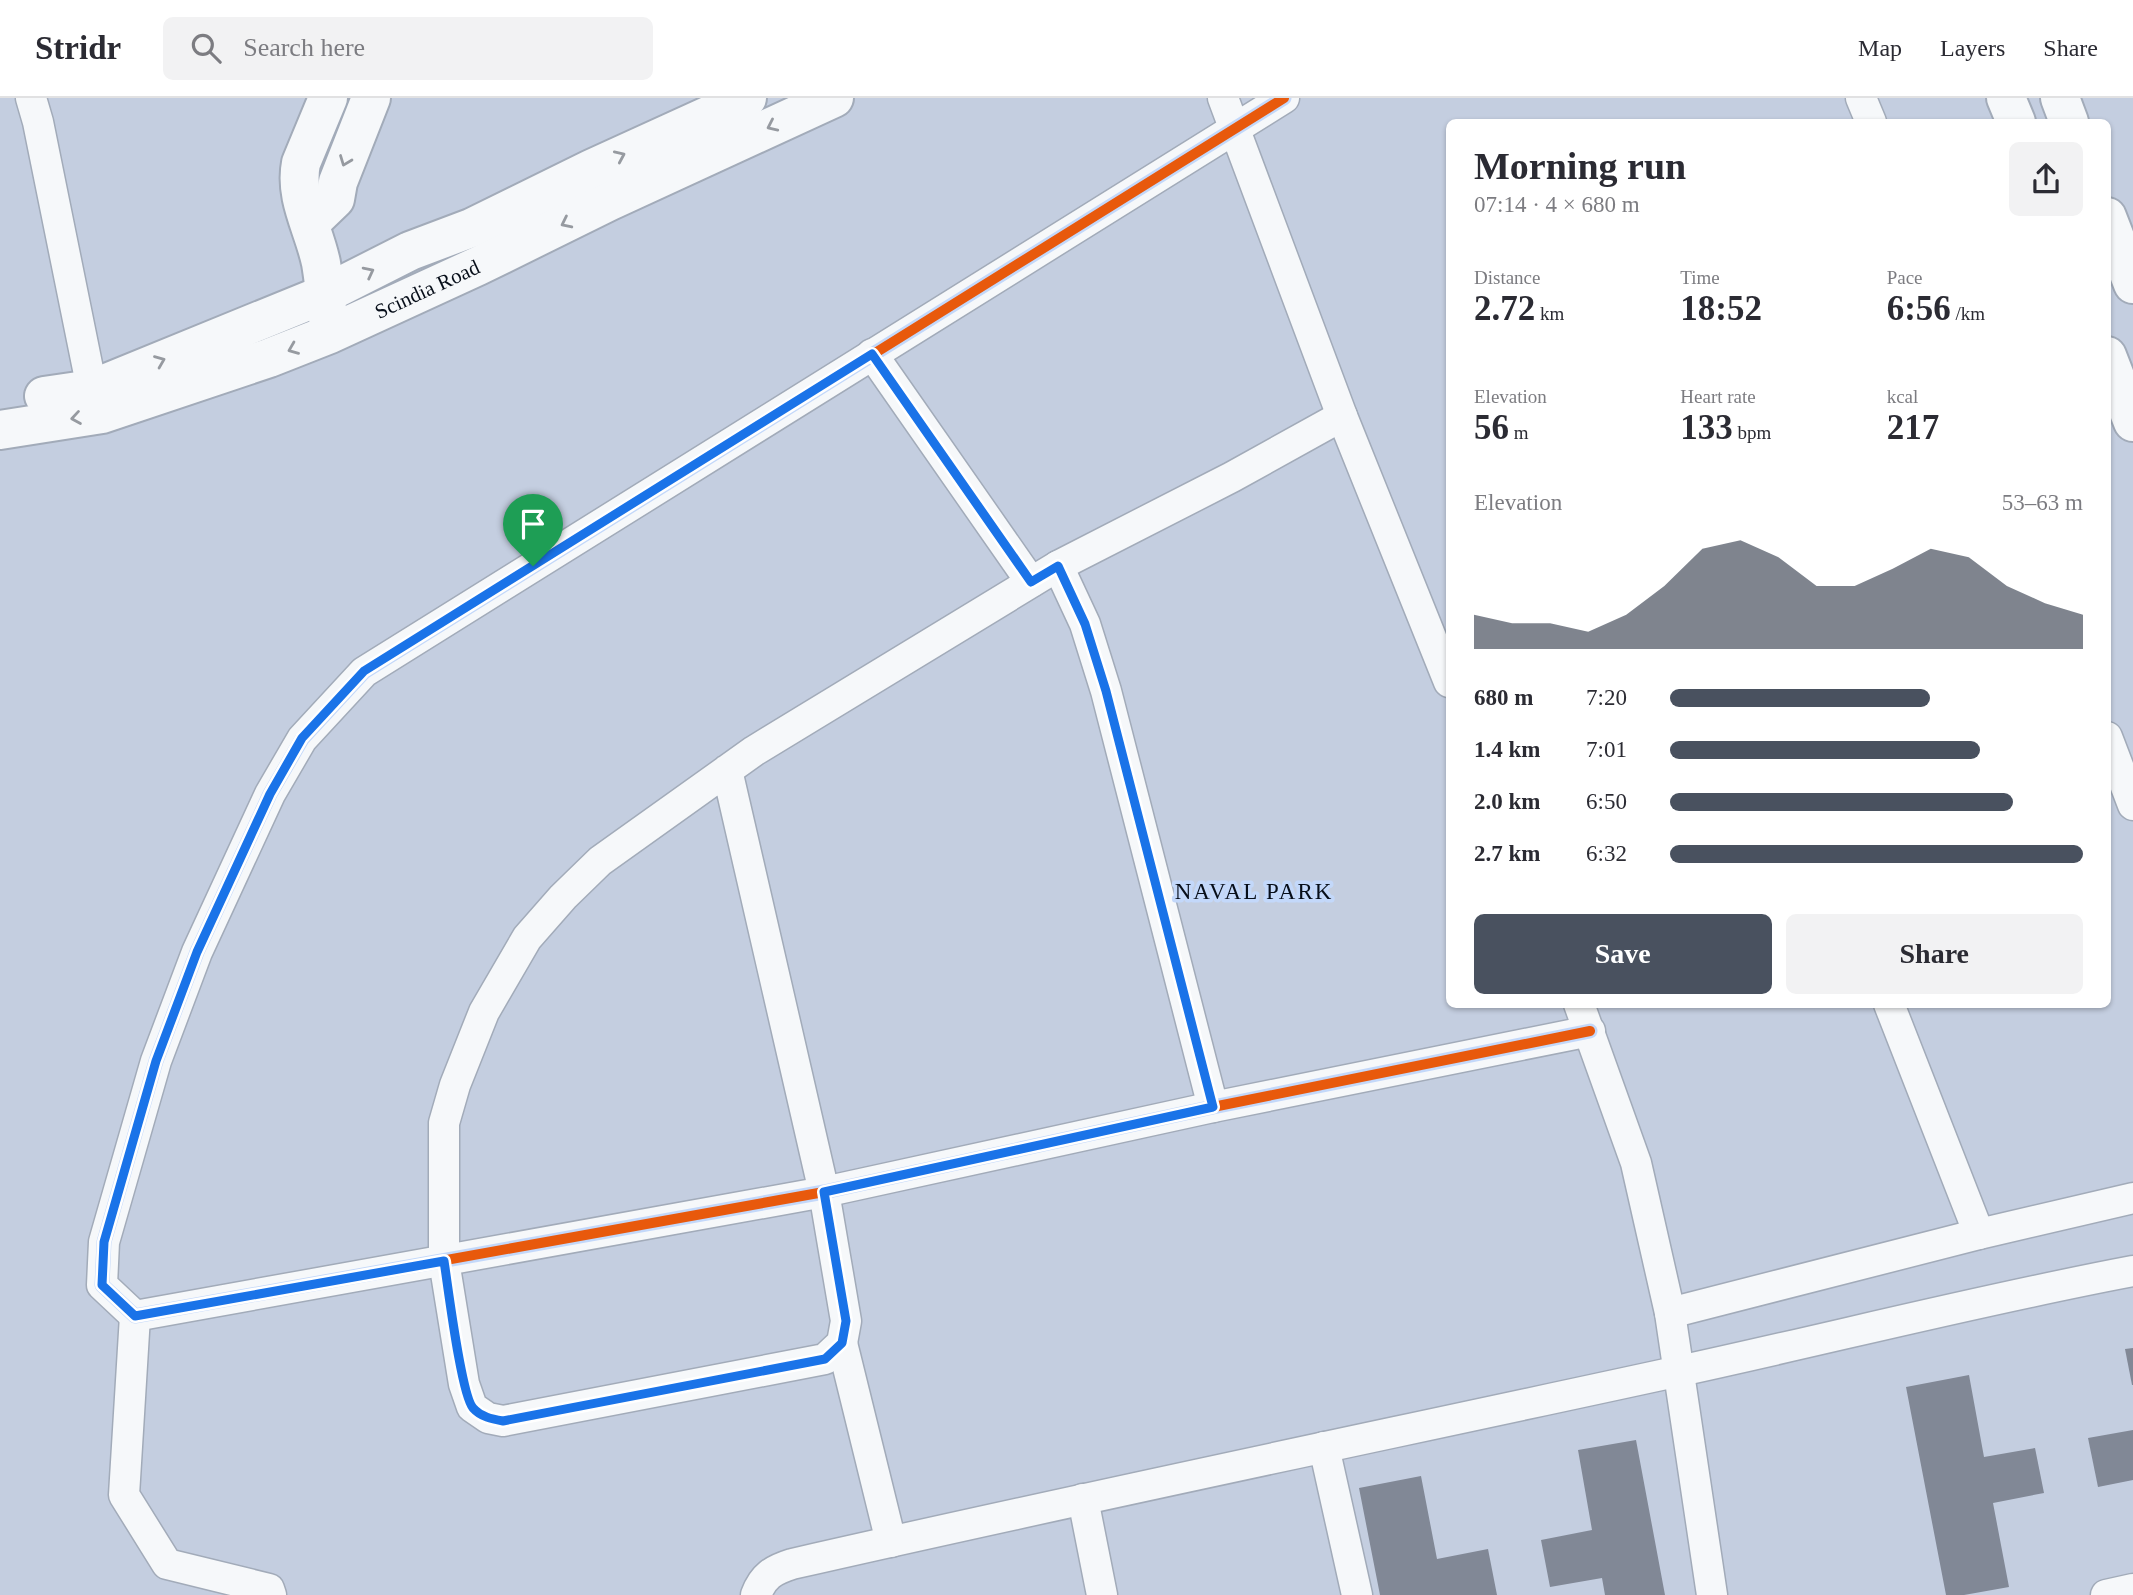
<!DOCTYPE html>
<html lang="en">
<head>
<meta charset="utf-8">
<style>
	body { margin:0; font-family:Georgia,serif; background:#f2f2f3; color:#2b2b33; height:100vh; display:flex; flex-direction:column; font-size:26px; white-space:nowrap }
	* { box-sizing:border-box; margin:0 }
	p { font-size:23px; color:#7c7c81 }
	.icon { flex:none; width:38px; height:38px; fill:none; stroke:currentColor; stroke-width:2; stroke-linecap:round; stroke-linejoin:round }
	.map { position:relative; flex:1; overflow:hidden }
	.sheet { position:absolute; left:1446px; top:21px; width:665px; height:889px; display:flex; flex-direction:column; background:#fff; border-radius:10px; box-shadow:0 2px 5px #0004 }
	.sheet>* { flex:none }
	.pin { position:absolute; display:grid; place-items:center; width:60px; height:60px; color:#fff; margin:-72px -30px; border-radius:50% 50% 50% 0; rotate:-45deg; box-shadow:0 0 7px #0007 }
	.pin .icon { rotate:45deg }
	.round { display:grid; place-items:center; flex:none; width:74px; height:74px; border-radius:10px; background:#f2f2f3 }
	.headline { display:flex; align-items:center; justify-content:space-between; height:119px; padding:0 28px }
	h1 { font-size:38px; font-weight:700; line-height:52px }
	.figures { display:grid; grid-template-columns:repeat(3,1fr); gap:10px; height:119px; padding:7px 28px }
	.figures div { display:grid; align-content:center }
	.figures b { font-size:35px; font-weight:700 }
	.figures small { font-size:19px; font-weight:400 }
	.figures p { font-size:19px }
	.chart { height:196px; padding:14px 28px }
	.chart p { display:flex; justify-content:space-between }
	.chart svg { width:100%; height:126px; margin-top:7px; fill:#49515f; opacity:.7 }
	.primary-button { display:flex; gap:14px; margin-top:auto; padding:14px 28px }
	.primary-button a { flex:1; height:80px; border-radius:10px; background:#49515f; color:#fff; font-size:28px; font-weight:700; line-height:80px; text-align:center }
	.primary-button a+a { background:#f2f2f3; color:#2b2b33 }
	ul { padding:0 28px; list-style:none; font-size:23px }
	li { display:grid; grid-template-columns:112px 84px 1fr; align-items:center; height:52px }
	li i { height:18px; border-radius:9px; background:#49515f }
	header { display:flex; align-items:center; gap:42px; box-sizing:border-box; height:98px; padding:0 35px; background:#fff; border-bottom:2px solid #e1e1e2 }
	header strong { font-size:33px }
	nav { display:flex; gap:38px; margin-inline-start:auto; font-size:24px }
	.search { width:490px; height:63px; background:#f2f2f3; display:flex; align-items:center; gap:18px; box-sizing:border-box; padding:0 24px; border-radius:10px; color:#7c7c81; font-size:26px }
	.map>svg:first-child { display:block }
	.building { fill:#818896 }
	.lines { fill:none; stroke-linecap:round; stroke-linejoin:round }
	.street-casing { stroke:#a2abb9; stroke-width:33 }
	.secondary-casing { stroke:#a2abb9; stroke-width:42 }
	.street { stroke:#f6f8fa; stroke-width:30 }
	.secondary { stroke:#f6f8fa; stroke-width:38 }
	.cycleway-casing { stroke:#c3d8fa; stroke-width:15 }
	.cycleway { stroke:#e8590c; stroke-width:10 }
	.oneway { stroke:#969aa0 }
	.route-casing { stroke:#fff; stroke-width:14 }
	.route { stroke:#1a73e8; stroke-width:9 }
	.labels { text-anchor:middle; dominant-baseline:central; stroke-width:7; stroke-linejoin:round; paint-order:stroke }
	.street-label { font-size:21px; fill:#070e19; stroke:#c3d8fa }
	.neighbourhood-label { font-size:23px; letter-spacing:2px; fill:#070e19; stroke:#c3d8fa }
</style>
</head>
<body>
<header>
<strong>Stridr</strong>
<div class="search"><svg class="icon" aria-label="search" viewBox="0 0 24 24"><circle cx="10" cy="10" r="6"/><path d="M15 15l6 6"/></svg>Search here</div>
<nav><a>Map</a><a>Layers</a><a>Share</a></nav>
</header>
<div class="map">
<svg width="2133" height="1497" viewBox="0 0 2133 1497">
	<rect width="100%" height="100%" fill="#c4cee0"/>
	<g class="building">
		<polygon points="2133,1250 2133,1287 2132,1287 2125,1251"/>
		<polygon points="1969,1277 1984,1359 2035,1350 2044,1395 1993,1405 2009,1489 1964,1497 1946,1497 1906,1289"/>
		<polygon points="2133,1332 2133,1382 2098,1389 2088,1340"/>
		<polygon points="1636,1342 1665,1497 1605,1497 1602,1480 1550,1489 1541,1442 1592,1432 1578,1352"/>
		<polygon points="1421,1378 1437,1461 1488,1451 1497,1497 1380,1497 1359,1390"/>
	</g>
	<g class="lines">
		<defs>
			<g id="street">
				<polyline points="31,0 38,24 92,291"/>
				<polyline points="1223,0 1342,318 1449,584"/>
				<polyline points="1284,0 364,574 302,641 270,696 197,854 156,963 104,1144 102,1187 135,1218 824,1094 1213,1009 1590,933"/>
				<polyline points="1861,0 1871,24"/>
				<polyline points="872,256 1031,484"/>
				<polyline points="1058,468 1085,526 1106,593 1213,1009"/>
				<polyline points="2107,639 2133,707"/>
				<polyline points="727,672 824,1094 846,1223 842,1245 825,1261 503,1323 488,1320 472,1309 464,1286 444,1163 444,1025 455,987 484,914 527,840 563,799 600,763 754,653 1058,468 1232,379 1342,318"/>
				<polyline points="1579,906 1636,1065 1670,1215 1712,1497"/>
				<polyline points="1889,906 1979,1136"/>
				<polyline points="1670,1215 1979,1136 2133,1100"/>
				<polyline points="135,1218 124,1397 167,1466 269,1491 271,1497"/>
				<polyline points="842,1245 891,1444"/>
				<polyline points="1324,1349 1357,1497"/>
				<polyline points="1083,1401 1102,1497"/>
				<path d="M 756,1497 C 763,1478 773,1472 792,1466 C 1085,1399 1380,1338 1675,1274 C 1828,1241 1979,1202 2133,1173"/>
				<polyline points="2106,1497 2133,1491"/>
			</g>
			<g id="secondary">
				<polyline points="2006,0 2016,24"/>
				<polyline points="2060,0 2069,24"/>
				<polyline points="2107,119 2133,186"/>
				<polyline points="310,125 335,101 338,84 371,0"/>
				<path d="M 328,220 C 326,202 324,183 321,165 C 314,131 294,100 301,65 L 328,0"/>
				<polyline points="2107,258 2133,324"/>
				<polyline points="44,298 92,291 325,196 410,153 471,130 591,71 747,0"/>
				<path id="s1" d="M 0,332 L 102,316 L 269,260 L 330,236 L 478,168 L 610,103 L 834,0"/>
			</g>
		</defs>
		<use href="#street" class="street-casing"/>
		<use href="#secondary" class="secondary-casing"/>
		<use href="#street" class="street"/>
		<use href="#secondary" class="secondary"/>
		<defs>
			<polyline id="cycleway" points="1284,0 364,574 302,641 270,696 197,854 156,963 104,1144 102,1187 135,1218 824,1094 1213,1009 1590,933"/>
		</defs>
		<use href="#cycleway" class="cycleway-casing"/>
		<use href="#cycleway" class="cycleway"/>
	</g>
	<defs><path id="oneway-chevron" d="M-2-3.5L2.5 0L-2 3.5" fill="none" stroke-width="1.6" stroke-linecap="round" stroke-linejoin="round" transform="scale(1.75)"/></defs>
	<g class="oneway">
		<use href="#oneway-chevron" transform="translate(772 28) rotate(155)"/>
		<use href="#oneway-chevron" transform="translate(620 58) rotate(-24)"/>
		<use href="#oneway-chevron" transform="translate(345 63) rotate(111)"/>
		<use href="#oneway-chevron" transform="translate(566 125) rotate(154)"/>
		<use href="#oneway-chevron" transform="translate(369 174) rotate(-27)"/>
		<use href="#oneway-chevron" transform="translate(293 251) rotate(158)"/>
		<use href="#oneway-chevron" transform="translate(160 263) rotate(-22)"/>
		<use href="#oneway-chevron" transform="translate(76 320) rotate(171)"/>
	</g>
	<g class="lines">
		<defs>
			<path id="route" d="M 872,256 L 1031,484 L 1058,468 L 1085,526 L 1106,593 L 1213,1009 L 824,1094 L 846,1223 L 842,1245 L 825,1261 L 503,1323 C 492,1321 481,1319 473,1310 C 461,1296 448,1188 444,1163 L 135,1218 L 102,1187 L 104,1144 L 156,963 L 197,854 L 270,696 L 302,640 L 364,573 Z"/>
		</defs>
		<use href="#route" class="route-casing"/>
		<use href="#route" class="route"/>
	</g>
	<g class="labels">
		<g class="street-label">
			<text stroke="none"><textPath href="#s1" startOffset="452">Scindia Road</textPath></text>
		</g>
		<g class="neighbourhood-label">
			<text x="1254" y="793">NAVAL PARK</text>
		</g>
	</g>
</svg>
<div class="pin" style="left:533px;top:468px;background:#1e9e55"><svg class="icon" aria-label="arrive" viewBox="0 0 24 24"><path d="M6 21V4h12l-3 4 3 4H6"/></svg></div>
<section class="sheet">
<div class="headline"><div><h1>Morning run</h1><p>07:14 · 4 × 680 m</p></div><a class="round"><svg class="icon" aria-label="share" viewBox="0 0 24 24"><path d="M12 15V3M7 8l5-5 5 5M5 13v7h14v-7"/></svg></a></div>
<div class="figures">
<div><p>Distance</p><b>2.72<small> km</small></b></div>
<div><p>Time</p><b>18:52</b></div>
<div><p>Pace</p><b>6:56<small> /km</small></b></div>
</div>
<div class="figures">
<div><p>Elevation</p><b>56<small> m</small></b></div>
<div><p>Heart rate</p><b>133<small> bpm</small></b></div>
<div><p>kcal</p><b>217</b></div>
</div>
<div class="chart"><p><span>Elevation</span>53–63 m</p>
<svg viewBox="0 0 160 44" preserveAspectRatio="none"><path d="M0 44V32L10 35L20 35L30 38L40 32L50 22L60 9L70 6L80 12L90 22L100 22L110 16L120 9L130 12L140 22L150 28L160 32V44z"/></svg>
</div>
<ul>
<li><b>680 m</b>7:20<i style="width:63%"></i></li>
<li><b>1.4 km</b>7:01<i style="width:75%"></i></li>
<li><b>2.0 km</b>6:50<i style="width:83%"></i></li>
<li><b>2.7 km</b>6:32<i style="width:100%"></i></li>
</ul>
<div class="primary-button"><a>Save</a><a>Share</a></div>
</section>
</div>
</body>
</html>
